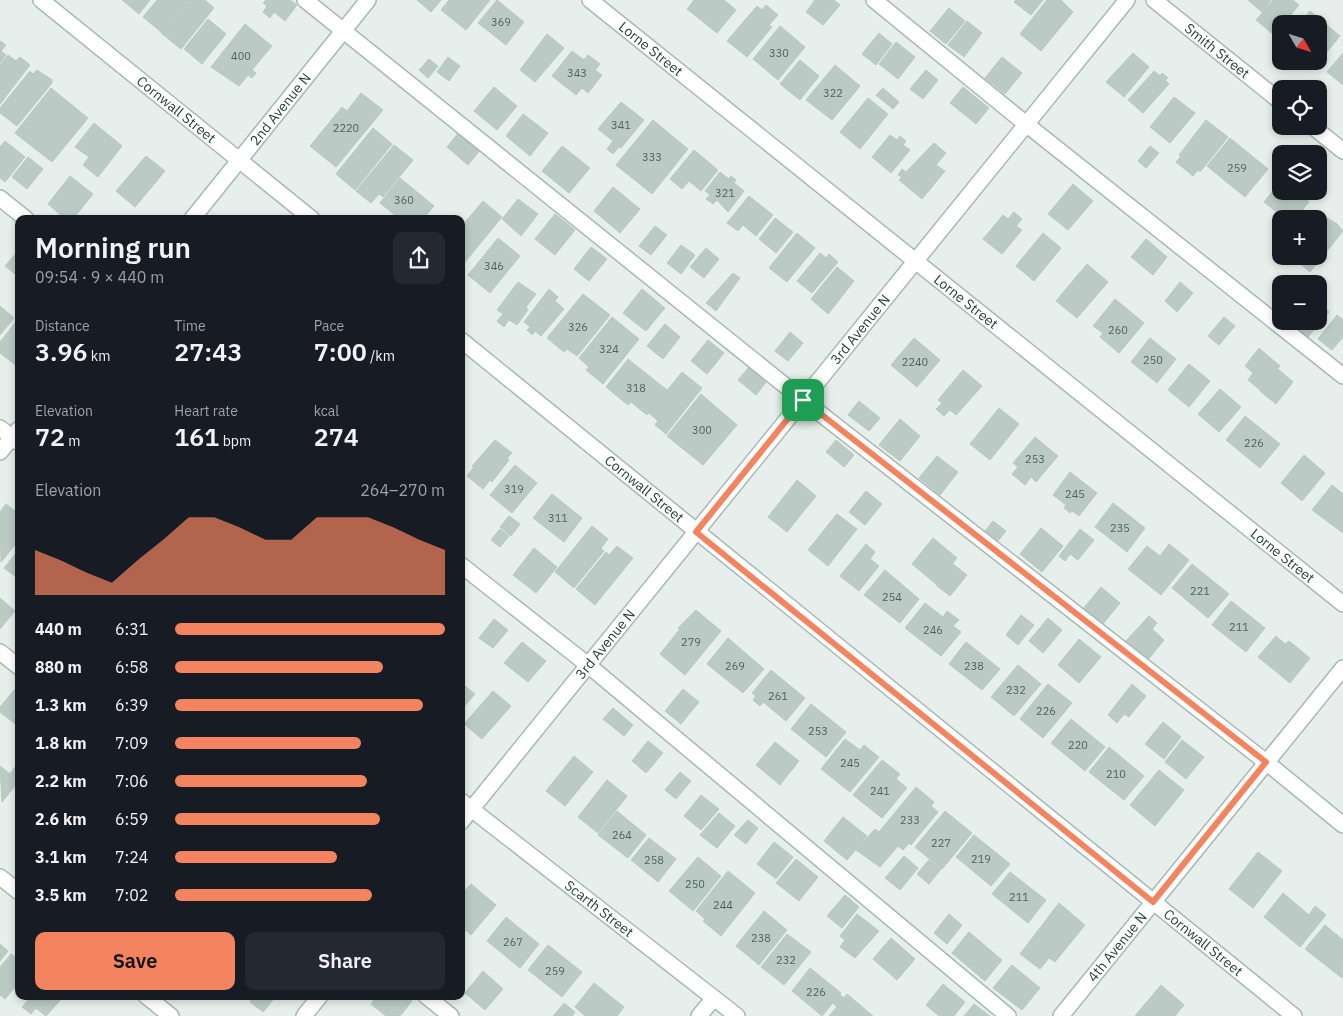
<!DOCTYPE html>
<html lang="en">
<head>
<meta charset="utf-8">
<style>
	body { margin:0; font-family:"IBM Plex Sans",sans-serif; background:#242831; color:#f1f3f6; height:100vh; display:flex; flex-direction:column; font-size:19px; white-space:nowrap }
	* { box-sizing:border-box; margin:0 }
	p { font-size:16px; color:#9ea1a6 }
	.icon { flex:none; width:28px; height:28px; fill:none; stroke:currentColor; stroke-width:2; stroke-linecap:round; stroke-linejoin:round }
	.map { position:relative; flex:1; overflow:hidden }
	.drawer { position:absolute; left:15px; top:215px; width:450px; height:785px; display:flex; flex-direction:column; background:#171b24; border-radius:10px; box-shadow:0 2px 8px #0003 }
	.drawer>* { flex:none }
	.needle { width:32px; rotate:129deg }
	.fabs { position:absolute; left:1272px; top:15px; display:grid; gap:10px }
	.fabs a { display:grid; place-items:center; width:55px; height:55px; border-radius:10px; background:#171b24; box-shadow:0 2px 8px #0003; font-size:25px }
	.pin { position:absolute; display:grid; place-items:center; width:42px; height:42px; color:#fff; margin:-21px; border-radius:10px; box-shadow:0 2px 8px #0006 }
	.round { display:grid; place-items:center; flex:none; width:52px; height:52px; border-radius:10px; background:#242831 }
	.headline { display:flex; align-items:center; justify-content:space-between; height:85px; padding:0 20px }
	h1 { font-size:28px; font-weight:600; line-height:38px }
	.figures { display:grid; grid-template-columns:repeat(3,1fr); gap:8px; height:85px; padding:5px 20px }
	.figures div { display:grid; align-content:center }
	.figures b { font-size:25px; font-weight:600 }
	.figures small { font-size:14px; font-weight:400 }
	.figures p { font-size:14px }
	.chart { height:140px; padding:10px 20px }
	.chart p { display:flex; justify-content:space-between }
	.chart svg { width:100%; height:90px; margin-top:5px; fill:#f4845f; opacity:.7 }
	.action { display:flex; gap:10px; margin-top:auto; padding:10px 20px }
	.action a { flex:1; height:58px; border-radius:10px; background:#f4845f; color:#111; font-size:20px; font-weight:600; line-height:58px; text-align:center }
	.action a+a { background:#242831; color:#f1f3f6 }
	ul { padding:0 20px; list-style:none; font-size:16px }
	li { display:grid; grid-template-columns:80px 60px 1fr; align-items:center; height:38px }
	li i { height:12px; border-radius:6px; background:#f4845f }
	.map>svg:first-child { display:block }
	.building { fill:#bbcac4; stroke:#b8c9c2 }
	.lines { fill:none; stroke-linecap:round; stroke-linejoin:round }
	.minor-casing { stroke:#a8b8b2; stroke-width:18 }
	.minor { stroke:#fff; stroke-width:15 }
	.route-casing { stroke:#fff; stroke-width:10 }
	.route { stroke:#f4845f; stroke-width:6 }
	.labels { text-anchor:middle; dominant-baseline:central; stroke-width:4; stroke-linejoin:round; paint-order:stroke }
	.number-label { font-size:11px; fill:#4a645c }
	.street-label { font-size:14px; fill:#24423a; stroke:#f7fbf9 }
</style>
</head>
<body>
<div class="map">
<svg width="1343" height="1016" viewBox="0 0 1343 1016">
	<rect width="100%" height="100%" fill="#e6efeb"/>
	<g class="building">
		<polygon points="122,0 150,0 139,14"/>
		<polygon points="157,0 187,0 161,32 143,17"/>
		<polygon points="188,0 205,0 214,8 181,49 161,33"/>
		<polygon points="266,0 290,0 297,5 285,21 274,12 270,18 263,12 267,6 263,3"/>
		<polygon points="417,0 441,0 431,12"/>
		<polygon points="449,0 490,0 466,30 441,10"/>
		<polygon points="497,0 524,22 506,45 478,23"/>
		<polygon points="694,0 724,0 736,10 717,33 687,9"/>
		<polygon points="815,0 834,0 840,5 823,25 806,12"/>
		<polygon points="1016,0 1043,0 1031,15 1014,2"/>
		<polygon points="1047,0 1061,0 1073,12 1041,51 1020,34"/>
		<polygon points="1248,0 1271,0 1262,12"/>
		<polygon points="1273,0 1293,0 1299,5 1274,35 1256,20"/>
		<polygon points="766,5 778,15 769,25 772,27 747,57 727,41 757,6 762,10"/>
		<polygon points="949,8 965,21 946,44 930,31"/>
		<polygon points="1310,11 1340,36 1317,64 1313,61 1319,61 1319,24 1300,24"/>
		<polygon points="208,19 226,34 202,64 184,49"/>
		<polygon points="967,21 982,33 964,57 948,45"/>
		<polygon points="245,24 272,46 252,70 256,73 252,78 248,75 239,86 211,67"/>
		<polygon points="780,26 805,47 778,80 753,59"/>
		<polygon points="879,33 892,44 876,65 862,54"/>
		<polygon points="547,34 564,48 535,82 520,70"/>
		<polygon points="0,41 6,45 1,51 6,55 0,63"/>
		<polygon points="896,42 915,57 898,79 879,64"/>
		<polygon points="572,51 584,60 588,55 600,64 595,70 602,75 588,93 582,88 576,95 552,76"/>
		<polygon points="1133,53 1149,67 1124,97 1106,82"/>
		<polygon points="1343,53 1343,85 1327,72"/>
		<polygon points="8,55 16,61 20,57 30,65 0,104 0,65"/>
		<polygon points="448,57 460,66 449,81 437,72"/>
		<polygon points="1002,57 1022,73 1005,94 985,78"/>
		<polygon points="429,59 438,66 428,78 419,70"/>
		<polygon points="800,60 819,76 800,100 780,84"/>
		<polygon points="835,65 860,86 832,120 806,100"/>
		<polygon points="37,70 52,80 52,83 17,126 0,113 0,108 30,71 33,74"/>
		<polygon points="926,70 938,80 923,99 910,89"/>
		<polygon points="1154,71 1160,76 1162,73 1168,78 1165,80 1169,84 1143,113 1128,100"/>
		<polygon points="494,87 517,106 497,130 474,111"/>
		<polygon points="963,87 989,108 976,124 950,103"/>
		<polygon points="51,88 88,118 52,162 15,133"/>
		<polygon points="883,88 899,102 893,109 876,95"/>
		<polygon points="361,93 383,110 336,167 310,146 342,107 347,111"/>
		<polygon points="1174,97 1195,113 1170,143 1150,127"/>
		<polygon points="868,98 888,114 860,149 840,132"/>
		<polygon points="621,102 644,120 621,148 619,147 613,154 607,149 613,141 598,129"/>
		<polygon points="523,114 548,133 530,156 506,136"/>
		<polygon points="653,120 688,149 652,194 616,165"/>
		<polygon points="1206,120 1228,137 1200,172 1198,170 1193,176 1176,162 1181,156 1179,155"/>
		<polygon points="94,123 122,146 98,177 83,165 89,157 75,147"/>
		<polygon points="373,128 392,144 355,190 336,174"/>
		<polygon points="459,132 481,149 468,165 447,147"/>
		<polygon points="890,135 897,140 900,136 906,141 903,145 910,150 891,173 872,157"/>
		<polygon points="1230,138 1268,169 1245,197 1207,166"/>
		<polygon points="5,141 25,157 5,182 0,178 0,147"/>
		<polygon points="934,143 946,153 936,165 945,171 922,199 899,180 902,177 898,175 902,169 906,172"/>
		<polygon points="394,145 413,160 383,197 379,194 371,203 356,191"/>
		<polygon points="562,146 590,168 569,193 542,171"/>
		<polygon points="1150,146 1159,153 1146,168 1138,161"/>
		<polygon points="694,150 718,170 701,191 689,181 682,189 670,179"/>
		<polygon points="146,156 165,171 135,207 116,191"/>
		<polygon points="28,157 43,169 27,189 12,177"/>
		<polygon points="720,172 729,179 731,176 736,180 734,183 744,191 728,212 717,200 713,204 706,199 710,195 705,191"/>
		<polygon points="70,176 93,194 73,219 65,219 48,204"/>
		<polygon points="400,178 434,206 423,219 400,219 380,203"/>
		<polygon points="1281,181 1281,191 1296,191 1309,202 1295,219 1285,219 1264,202"/>
		<polygon points="1073,184 1093,201 1068,230 1048,214"/>
		<polygon points="613,187 640,209 620,233 594,211"/>
		<polygon points="749,196 773,215 756,236 743,225 738,231 727,223"/>
		<polygon points="518,199 538,214 521,236 502,219"/>
		<polygon points="483,201 502,217 461,267 461,227"/>
		<polygon points="1014,212 1022,219 1016,226 1022,230 1002,254 983,239 1003,215 1008,219"/>
		<polygon points="555,214 575,230 555,255 535,239"/>
		<polygon points="1324,216 1337,224 1343,231 1310,272 1291,256 1319,256 1319,222"/>
		<polygon points="775,218 793,232 776,253 759,239"/>
		<polygon points="655,226 667,235 651,255 639,246"/>
		<polygon points="797,233 815,248 787,282 769,268"/>
		<polygon points="1043,233 1061,248 1034,281 1016,266"/>
		<polygon points="498,238 520,256 490,293 468,275"/>
		<polygon points="1146,239 1167,257 1153,275 1131,257"/>
		<polygon points="681,245 695,255 681,274 667,263"/>
		<polygon points="591,247 607,259 589,281 574,269"/>
		<polygon points="706,248 719,259 704,278 690,267"/>
		<polygon points="19,250 19,277 5,266"/>
		<polygon points="820,253 826,258 829,254 838,262 812,293 797,281"/>
		<polygon points="1087,264 1108,282 1077,318 1056,301"/>
		<polygon points="837,267 854,281 828,314 811,299"/>
		<polygon points="733,273 740,278 716,311 706,303"/>
		<polygon points="518,282 536,294 526,307 528,310 517,325 509,320 504,327 497,321 503,314 497,310"/>
		<polygon points="1180,282 1193,293 1177,312 1165,301"/>
		<polygon points="549,289 558,297 555,301 564,309 541,336 535,331 532,335 527,330 530,327 524,322"/>
		<polygon points="642,289 665,308 646,331 623,313"/>
		<polygon points="583,294 610,315 577,356 567,349 564,352 547,338"/>
		<polygon points="1115,299 1144,323 1119,353 1100,337 1103,333 1093,326"/>
		<polygon points="1319,304 1329,312 1308,337 1289,321 1319,321"/>
		<polygon points="0,306 14,318 0,335"/>
		<polygon points="1337,315 1343,320 1343,337 1332,350 1318,339"/>
		<polygon points="612,317 639,339 603,384 586,370 589,367 579,358"/>
		<polygon points="1224,317 1235,326 1219,345 1208,336"/>
		<polygon points="18,319 19,366 18,367 0,353 0,342"/>
		<polygon points="665,324 680,337 663,359 647,346"/>
		<polygon points="790,332 803,343 788,361 775,351"/>
		<polygon points="914,338 940,360 917,387 891,365"/>
		<polygon points="1150,338 1176,359 1157,383 1131,362"/>
		<polygon points="708,340 724,353 707,374 691,361"/>
		<polygon points="1259,348 1280,366 1260,390 1248,380 1253,373 1245,366"/>
		<polygon points="628,359 667,390 647,415 631,402 628,405 606,387"/>
		<polygon points="1189,364 1210,381 1189,407 1168,390"/>
		<polygon points="749,367 767,381 756,395 738,380"/>
		<polygon points="1278,369 1293,382 1276,404 1260,391"/>
		<polygon points="963,370 982,386 956,415 950,410 944,416 936,409 942,403 938,400"/>
		<polygon points="682,372 702,388 666,434 655,425 658,421 649,413"/>
		<polygon points="1220,389 1241,407 1219,432 1198,414"/>
		<polygon points="701,394 737,425 703,465 667,436"/>
		<polygon points="859,401 880,418 869,431 848,415"/>
		<polygon points="999,408 1019,424 990,460 970,444"/>
		<polygon points="1245,416 1280,444 1260,468 1226,440"/>
		<polygon points="900,419 920,436 900,461 879,445"/>
		<polygon points="1035,437 1058,456 1036,482 1031,477 1025,485 1012,474 1018,467 1013,463"/>
		<polygon points="495,440 512,453 507,458 509,460 492,482 490,480 483,489 467,476 474,467 472,466"/>
		<polygon points="836,440 854,455 844,467 826,452"/>
		<polygon points="1304,455 1325,473 1302,501 1281,483"/>
		<polygon points="937,456 958,472 940,495 919,478"/>
		<polygon points="515,465 537,483 512,513 490,495"/>
		<polygon points="1070,472 1097,493 1079,516 1072,511 1070,513 1064,508 1066,505 1053,495"/>
		<polygon points="797,480 816,496 787,532 768,517"/>
		<polygon points="1332,485 1343,494 1343,533 1312,510"/>
		<polygon points="866,491 882,504 865,525 849,512"/>
		<polygon points="552,494 582,518 564,542 533,518"/>
		<polygon points="1113,503 1145,528 1127,552 1095,527"/>
		<polygon points="6,504 19,514 19,540 1,562 0,512"/>
		<polygon points="837,514 857,529 828,566 808,550"/>
		<polygon points="509,516 520,524 511,536 500,527"/>
		<polygon points="993,521 1006,531 998,541 985,531"/>
		<polygon points="592,526 608,539 601,548 604,551 574,588 555,572"/>
		<polygon points="1041,528 1063,546 1042,572 1020,554"/>
		<polygon points="500,529 509,536 500,547 491,540"/>
		<polygon points="1080,529 1094,540 1078,560 1070,554 1065,561 1059,556"/>
		<polygon points="933,538 957,558 936,584 912,564"/>
		<polygon points="866,544 875,552 870,559 879,566 859,591 840,576"/>
		<polygon points="1169,544 1189,560 1161,595 1128,569 1147,546 1160,556"/>
		<polygon points="617,546 633,558 595,605 576,589 606,552 609,555"/>
		<polygon points="534,548 557,567 536,593 513,575"/>
		<polygon points="19,549 19,579 4,568"/>
		<polygon points="953,564 967,575 950,596 936,585"/>
		<polygon points="1192,564 1229,594 1208,618 1172,588"/>
		<polygon points="885,570 919,599 900,623 864,595"/>
		<polygon points="1101,587 1120,603 1102,625 1083,609"/>
		<polygon points="0,598 15,611 0,629"/>
		<polygon points="1231,601 1265,628 1246,652 1212,625"/>
		<polygon points="925,603 943,617 947,611 959,620 953,626 961,632 941,656 905,628"/>
		<polygon points="696,610 721,631 685,675 660,654 680,629 678,628"/>
		<polygon points="1021,615 1034,625 1018,645 1006,635"/>
		<polygon points="1149,616 1157,623 1152,629 1164,640 1147,661 1125,642"/>
		<polygon points="1048,618 1062,630 1043,653 1029,641"/>
		<polygon points="494,619 508,630 493,648 479,638"/>
		<polygon points="1276,636 1285,644 1289,641 1310,658 1290,683 1258,657"/>
		<polygon points="728,638 764,669 743,693 707,664"/>
		<polygon points="1079,639 1101,657 1079,683 1058,665"/>
		<polygon points="522,642 546,661 528,682 504,663"/>
		<polygon points="966,642 1000,669 982,690 949,664"/>
		<polygon points="1018,665 1041,684 1014,716 991,697"/>
		<polygon points="771,670 805,698 786,721 763,702 760,706 753,700 756,696 752,693"/>
		<polygon points="461,683 475,694 461,710"/>
		<polygon points="1048,684 1072,703 1043,738 1020,719"/>
		<polygon points="1132,684 1146,696 1129,717 1124,714 1117,723 1108,715"/>
		<polygon points="16,688 19,690 19,727 0,712 0,707"/>
		<polygon points="683,689 699,702 681,724 665,711"/>
		<polygon points="493,691 511,706 482,739 464,724"/>
		<polygon points="811,704 846,732 826,757 791,729"/>
		<polygon points="613,708 633,725 624,736 603,719"/>
		<polygon points="1071,719 1105,747 1085,771 1051,743"/>
		<polygon points="1163,722 1181,737 1164,759 1145,744"/>
		<polygon points="845,739 860,750 864,745 879,757 850,792 821,769"/>
		<polygon points="1182,740 1204,757 1186,779 1165,762"/>
		<polygon points="648,741 663,753 646,773 632,761"/>
		<polygon points="775,742 799,761 780,785 756,765"/>
		<polygon points="1109,747 1144,776 1124,800 1089,772"/>
		<polygon points="574,756 593,772 565,806 546,791"/>
		<polygon points="882,760 900,774 896,779 907,788 882,818 853,795"/>
		<polygon points="0,766 10,774 15,767 19,770 19,781 2,802"/>
		<polygon points="1159,770 1184,790 1155,826 1130,805"/>
		<polygon points="680,772 691,781 676,799 665,790"/>
		<polygon points="607,780 627,796 598,833 578,817"/>
		<polygon points="916,787 934,802 931,806 938,812 911,845 909,843 903,850 898,846 880,867 856,850 875,829 879,832"/>
		<polygon points="701,795 719,809 701,830 684,816"/>
		<polygon points="617,811 646,835 628,858 598,835"/>
		<polygon points="945,811 972,833 942,869 915,847"/>
		<polygon points="719,813 735,826 717,848 700,835"/>
		<polygon points="843,817 867,836 847,860 824,841"/>
		<polygon points="748,820 758,828 746,844 734,835"/>
		<polygon points="974,835 1010,864 991,886 956,857"/>
		<polygon points="649,838 676,859 658,882 631,860"/>
		<polygon points="774,842 793,857 776,879 757,864"/>
		<polygon points="1258,852 1282,871 1253,908 1229,889"/>
		<polygon points="904,856 918,868 900,890 885,878"/>
		<polygon points="698,857 721,876 693,911 669,891"/>
		<polygon points="796,859 818,877 799,901 776,883"/>
		<polygon points="929,860 941,869 929,884 917,874"/>
		<polygon points="728,871 755,893 721,936 703,921 705,919 696,911"/>
		<polygon points="1010,872 1046,900 1028,923 992,894"/>
		<polygon points="471,884 496,905 471,935 461,926 461,895"/>
		<polygon points="1283,893 1309,915 1315,906 1326,915 1300,947 1264,917"/>
		<polygon points="845,895 859,907 842,928 827,916"/>
		<polygon points="1059,903 1085,925 1055,962 1049,958 1040,969 1020,954"/>
		<polygon points="764,911 787,930 759,965 736,946"/>
		<polygon points="857,914 879,931 855,958 840,947 845,940 840,936"/>
		<polygon points="949,914 962,925 947,944 934,933"/>
		<polygon points="506,917 539,944 520,968 487,941"/>
		<polygon points="1325,925 1343,940 1342,978 1305,949"/>
		<polygon points="969,932 1002,960 985,981 952,953"/>
		<polygon points="787,934 811,952 784,985 761,967"/>
		<polygon points="891,938 915,959 897,980 873,959"/>
		<polygon points="0,944 8,951 0,961"/>
		<polygon points="548,945 582,972 562,997 528,970"/>
		<polygon points="11,954 15,957 19,955 19,982 5,999 0,995 0,967"/>
		<polygon points="1012,965 1040,988 1022,1010 993,988"/>
		<polygon points="810,968 841,993 822,1016 792,991"/>
		<polygon points="483,971 503,989 485,1010 465,993"/>
		<polygon points="594,983 624,1007 617,1016 585,1016 575,1007"/>
		<polygon points="943,984 965,1002 954,1016 939,1016 926,1005"/>
		<polygon points="1161,985 1184,1005 1175,1016 1135,1016"/>
		<polygon points="839,994 844,998 847,994 873,1016 829,1016 837,1007 833,1003"/>
		<polygon points="24,996 62,996 63,997 46,1016 36,1008 31,1014 22,1007 28,1000"/>
		<polygon points="248,996 276,996 263,1012 250,1002 252,999"/>
		<polygon points="377,996 405,996 412,1001 400,1016 386,1016 371,1004"/>
		<polygon points="564,1003 575,1012 572,1016 553,1016"/>
		<polygon points="974,1004 990,1016 964,1016"/>
	</g>
	<g class="lines">
		<defs>
			<g id="minor">
				<path id="s1" d="M 41,0 L 312,219"/>
				<polyline points="305,0 803,400 1266,762 1343,825"/>
				<path id="s2" d="M 590,0 L 1343,604"/>
				<polyline points="874,0 1026,124 1343,376"/>
				<path id="s3" d="M 1154,0 L 1281,102"/>
				<polyline points="1312,126 1343,151"/>
				<polyline points="0,198 26,219"/>
				<path id="s4" d="M 192,219 L 368,0"/>
				<path id="s5" d="M 461,340 L 1294,1016"/>
				<polyline points="0,428 19,443"/>
				<polyline points="0,452 19,429"/>
				<polyline points="461,565 588,665 1008,1016"/>
				<polyline points="0,652 19,667"/>
				<path id="s6" d="M 461,801 L 737,1016"/>
				<path id="s7" d="M 461,822 L 1127,0"/>
				<polyline points="0,877 19,892"/>
				<polyline points="146,996 171,1016"/>
				<polyline points="426,996 451,1016"/>
				<polyline points="304,1016 320,996"/>
				<polyline points="699,1016 714,998"/>
				<path id="s8" d="M 1061,1016 L 1343,668"/>
			</g>
		</defs>
		<use href="#minor" class="minor-casing"/>
		<use href="#minor" class="minor"/>
	</g>
	<g class="lines">
		<defs>
			<polygon id="route" points="803,400 1266,762 1153,902 696,532"/>
		</defs>
		<use href="#route" class="route-casing"/>
		<use href="#route" class="route"/>
	</g>
	<g class="labels">
		<g class="number-label">
			<text x="501" y="22">369</text>
			<text x="779" y="53">330</text>
			<text x="241" y="56">400</text>
			<text x="577" y="73">343</text>
			<text x="833" y="93">322</text>
			<text x="621" y="125">341</text>
			<text x="346" y="128">2220</text>
			<text x="652" y="157">333</text>
			<text x="1237" y="168">259</text>
			<text x="725" y="193">321</text>
			<text x="404" y="200">360</text>
			<text x="494" y="266">346</text>
			<text x="578" y="327">326</text>
			<text x="1118" y="330">260</text>
			<text x="609" y="349">324</text>
			<text x="1153" y="360">250</text>
			<text x="915" y="362">2240</text>
			<text x="636" y="388">318</text>
			<text x="702" y="430">300</text>
			<text x="1254" y="443">226</text>
			<text x="1035" y="459">253</text>
			<text x="514" y="489">319</text>
			<text x="1075" y="494">245</text>
			<text x="558" y="518">311</text>
			<text x="1120" y="528">235</text>
			<text x="1200" y="591">221</text>
			<text x="892" y="597">254</text>
			<text x="1239" y="627">211</text>
			<text x="933" y="630">246</text>
			<text x="691" y="642">279</text>
			<text x="735" y="666">269</text>
			<text x="974" y="666">238</text>
			<text x="1016" y="690">232</text>
			<text x="778" y="696">261</text>
			<text x="1046" y="711">226</text>
			<text x="818" y="731">253</text>
			<text x="1078" y="745">220</text>
			<text x="850" y="763">245</text>
			<text x="1116" y="774">210</text>
			<text x="880" y="791">241</text>
			<text x="910" y="820">233</text>
			<text x="622" y="835">264</text>
			<text x="941" y="843">227</text>
			<text x="981" y="859">219</text>
			<text x="654" y="860">258</text>
			<text x="695" y="884">250</text>
			<text x="1019" y="897">211</text>
			<text x="723" y="905">244</text>
			<text x="761" y="938">238</text>
			<text x="513" y="942">267</text>
			<text x="786" y="960">232</text>
			<text x="555" y="971">259</text>
			<text x="816" y="992">226</text>
		</g>
		<g class="street-label">
			<text stroke="none"><textPath href="#s2" startOffset="78">Lorne Street</textPath></text>
			<text stroke="none"><textPath href="#s3" startOffset="81">Smith Street</textPath></text>
			<text stroke="none"><textPath href="#s1" startOffset="174">Cornwall Street</textPath></text>
			<text stroke="none"><textPath href="#s4" startOffset="141">2nd Avenue N</textPath></text>
			<text stroke="none"><textPath href="#s2" startOffset="482">Lorne Street</textPath></text>
			<text stroke="none"><textPath href="#s7" startOffset="634">3rd Avenue N</textPath></text>
			<text stroke="none"><textPath href="#s5" startOffset="236">Cornwall Street</textPath></text>
			<text stroke="none"><textPath href="#s2" startOffset="888">Lorne Street</textPath></text>
			<text stroke="none"><textPath href="#s7" startOffset="229">3rd Avenue N</textPath></text>
			<text stroke="none"><textPath href="#s6" startOffset="175">Scarth Street</textPath></text>
			<text stroke="none"><textPath href="#s5" startOffset="956">Cornwall Street</textPath></text>
			<text stroke="none"><textPath href="#s8" startOffset="89">4th Avenue N</textPath></text>
		</g>
	</g>
</svg>
<div class="fabs">
<a><svg class="needle" viewBox="-14 -14 28 28"><path d="M0-13l5 13h-10z" fill="#e53935"/><path d="M0 13l5-13h-10z" fill="#9ea1a6"/></svg></a>
<a><svg class="icon" aria-label="locate" viewBox="0 0 24 24"><circle cx="12" cy="12" r="6"/><path d="M12 2v4M12 18v4M2 12h4M18 12h4"/></svg></a>
<a><svg class="icon" aria-label="layers" viewBox="0 0 24 24"><path d="M12 4l9 5-9 5-9-5zM3 14l9 5 9-5"/></svg></a>
<a>+</a>
<a>−</a>
</div>
<div class="pin" style="left:803px;top:400px;background:#1e9e55"><svg class="icon" aria-label="arrive" viewBox="0 0 24 24"><path d="M6 21V4h12l-3 4 3 4H6"/></svg></div>
<section class="drawer">
<div class="headline"><div><h1>Morning run</h1><p>09:54 · 9 × 440 m</p></div><a class="round"><svg class="icon" aria-label="share" viewBox="0 0 24 24"><path d="M12 15V3M7 8l5-5 5 5M5 13v7h14v-7"/></svg></a></div>
<div class="figures">
<div><p>Distance</p><b>3.96<small> km</small></b></div>
<div><p>Time</p><b>27:43</b></div>
<div><p>Pace</p><b>7:00<small> /km</small></b></div>
</div>
<div class="figures">
<div><p>Elevation</p><b>72<small> m</small></b></div>
<div><p>Heart rate</p><b>161<small> bpm</small></b></div>
<div><p>kcal</p><b>274</b></div>
</div>
<div class="chart"><p><span>Elevation</span>264–270 m</p>
<svg viewBox="0 0 160 44" preserveAspectRatio="none"><path d="M0 44V22L10 27L20 33L30 38L40 27L50 17L60 6L70 6L80 11L90 17L100 17L110 6L120 6L130 6L140 11L150 17L160 22V44z"/></svg>
</div>
<ul>
<li><b>440 m</b>6:31<i style="width:100%"></i></li>
<li><b>880 m</b>6:58<i style="width:77%"></i></li>
<li><b>1.3 km</b>6:39<i style="width:92%"></i></li>
<li><b>1.8 km</b>7:09<i style="width:69%"></i></li>
<li><b>2.2 km</b>7:06<i style="width:71%"></i></li>
<li><b>2.6 km</b>6:59<i style="width:76%"></i></li>
<li><b>3.1 km</b>7:24<i style="width:60%"></i></li>
<li><b>3.5 km</b>7:02<i style="width:73%"></i></li>
</ul>
<div class="action"><a>Save</a><a>Share</a></div>
</section>
</div>
</body>
</html>
